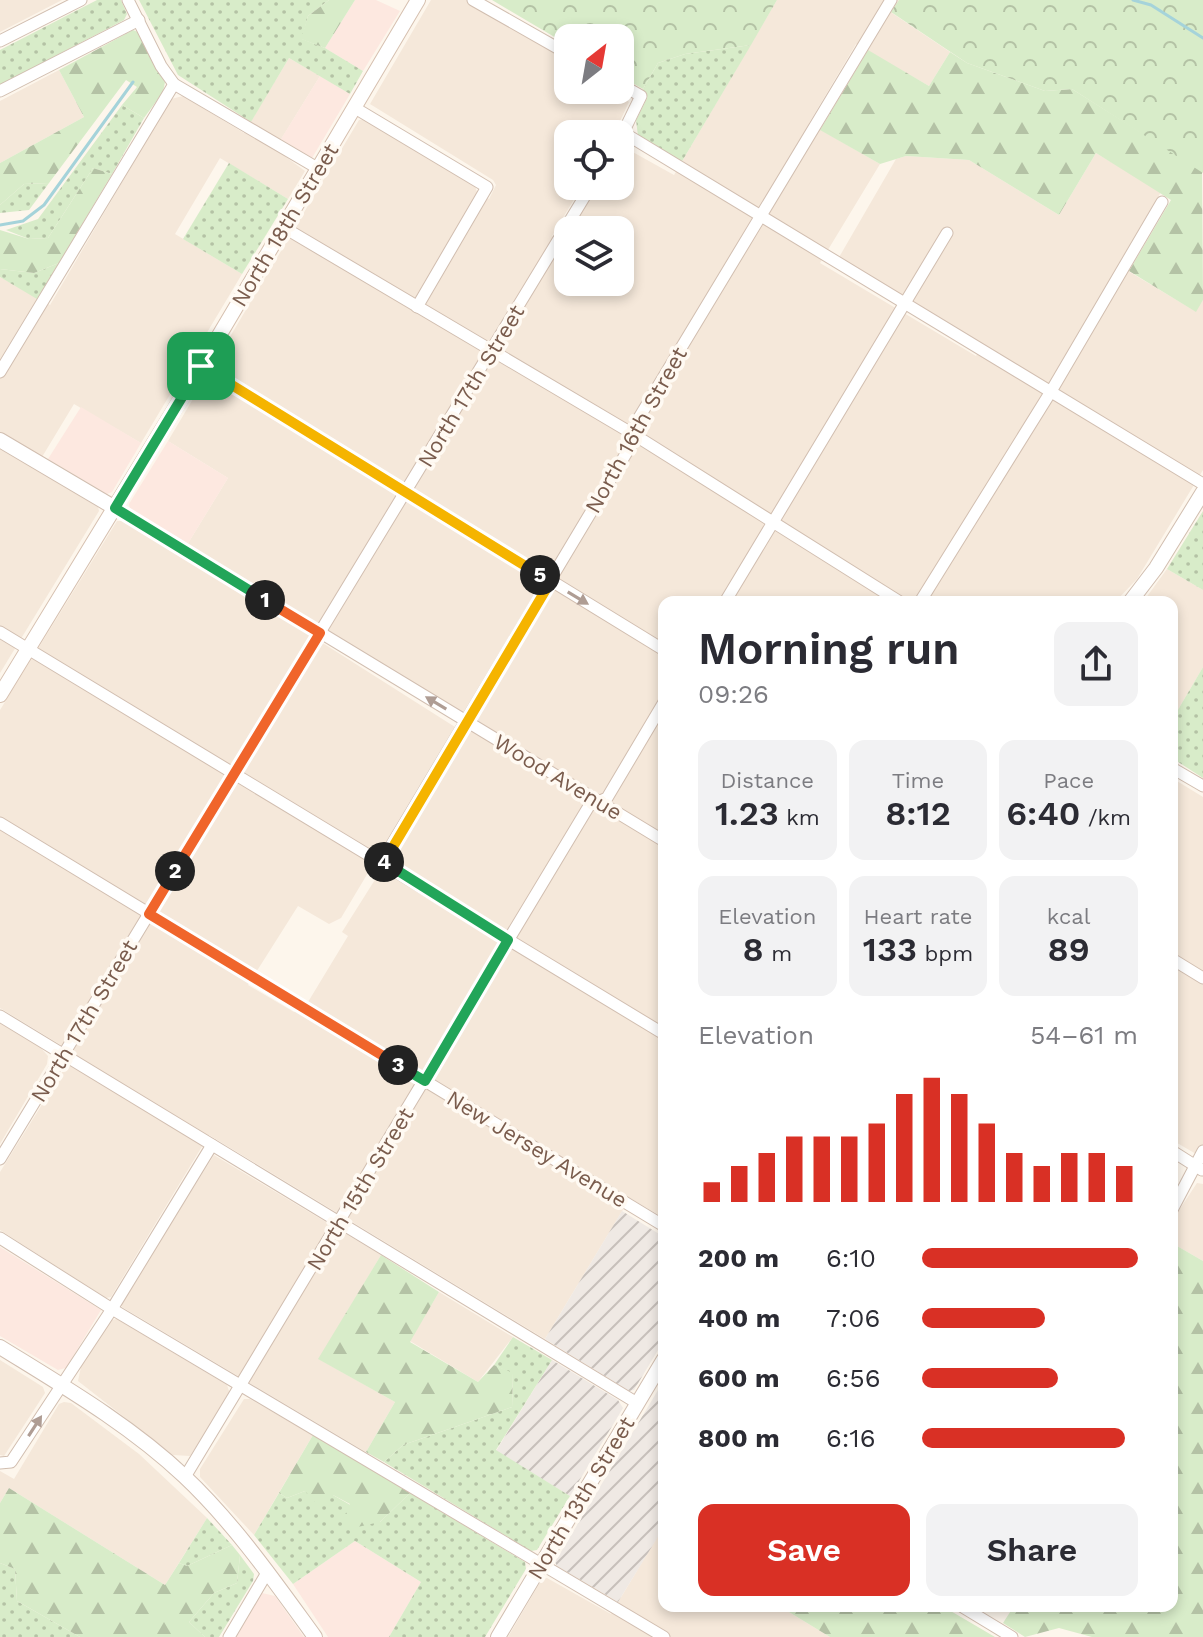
<!DOCTYPE html>
<html lang="en">
<head>
<meta charset="utf-8">
<style>
	body { margin:0; font-family:"Work Sans",sans-serif; background:#f2f2f3; color:#2b2b33; height:100vh; display:flex; flex-direction:column; font-size:30px; white-space:nowrap }
	* { box-sizing:border-box; margin:0 }
	p { font-size:26px; color:#7c7c81 }
	.icon { flex:none; width:44px; height:44px; fill:none; stroke:currentColor; stroke-width:2; stroke-linecap:round; stroke-linejoin:round }
	.map { position:relative; flex:1; overflow:hidden }
	.details { position:absolute; left:658px; top:596px; width:520px; height:1016px; display:flex; flex-direction:column; background:#fff; border-radius:16px; box-shadow:0 4px 12px #0003 }
	.details>* { flex:none }
	.needle { width:52px; rotate:31deg }
	.buttons { position:absolute; left:554px; top:24px; display:grid; gap:16px }
	.buttons a { display:grid; place-items:center; width:80px; height:80px; border-radius:16px; background:#fff; box-shadow:0 4px 12px #0003; font-size:40px }
	.pin { position:absolute; display:grid; place-items:center; width:68px; height:68px; color:#fff; margin:-34px; border-radius:16px; box-shadow:0 4px 12px #0006 }
	.km { position:absolute; width:40px; height:40px; margin:-20px; border-radius:50%; background:#222; color:#fff; font-size:22px; line-height:40px; text-align:center }
	.round { display:grid; place-items:center; flex:none; width:84px; height:84px; border-radius:16px; background:#f2f2f3 }
	.summary { display:flex; align-items:center; justify-content:space-between; height:136px; padding:0 40px }
	h1 { font-size:44px; font-weight:600; line-height:60px }
	.stats { display:grid; grid-template-columns:repeat(3,1fr); gap:12px; height:136px; padding:8px 40px }
	.stats div { display:grid; align-content:center; border-radius:16px; background:#f2f2f3; text-align:center }
	.stats b { font-size:34px; font-weight:600 }
	.stats small { font-size:22px; font-weight:400 }
	.stats p { font-size:22px }
	.chart { height:224px; padding:16px 40px }
	.chart p { display:flex; justify-content:space-between }
	.chart svg { width:100%; height:144px; margin-top:8px; stroke:#d93025; stroke-width:6 }
	.primary-button { display:flex; gap:16px; margin-top:auto; padding:16px 40px }
	.primary-button a { flex:1; height:92px; border-radius:16px; background:#d93025; color:#fff; font-size:32px; font-weight:600; line-height:92px; text-align:center }
	.primary-button a+a { background:#f2f2f3; color:#2b2b33 }
	ul { padding:0 40px; list-style:none; font-size:26px }
	li { display:grid; grid-template-columns:128px 96px 1fr; align-items:center; height:60px }
	li i { height:20px; border-radius:10px; background:#d93025 }
	.map>svg:first-child { display:block }
	.residential { fill:#f5e8da }
	.commercial { fill:#fde8e0 }
	.industrial { fill:url(#industrial-furrows) }
	.grass { fill:url(#grass-dots) }
	.forest { fill:url(#forest-firs) }
	.park { fill:url(#park-crowns) }
	.lines { fill:none; stroke-linecap:round; stroke-linejoin:round }
	.stream { stroke:#a5d3da; stroke-width:3 }
	.minor-casing { stroke:#d1beb0; stroke-width:13 }
	.tertiary-casing { stroke:#d1beb0; stroke-width:16 }
	.secondary-casing { stroke:#d6c0b0; stroke-width:16 }
	.minor { stroke:#fff; stroke-width:11 }
	.tertiary { stroke:#fff; stroke-width:14 }
	.secondary { stroke:#fff; stroke-width:14 }
	.oneway { fill:#af9d94 }
	.split-1-casing { stroke:#fff; stroke-width:16 }
	.split-2-casing { stroke:#fff; stroke-width:16 }
	.split-3-casing { stroke:#fff; stroke-width:16 }
	.split-4-casing { stroke:#fff; stroke-width:16 }
	.split-5-casing { stroke:#fff; stroke-width:16 }
	.split-6-casing { stroke:#fff; stroke-width:16 }
	.split-1 { stroke:#22a559; stroke-width:10 }
	.split-2 { stroke:#f0652b; stroke-width:10 }
	.split-3 { stroke:#f0652b; stroke-width:10 }
	.split-4 { stroke:#22a559; stroke-width:10 }
	.split-5 { stroke:#f5b400; stroke-width:10 }
	.split-6 { stroke:#f5b400; stroke-width:10 }
	.labels { text-anchor:middle; dominant-baseline:central; stroke-width:7; stroke-linejoin:round; paint-order:stroke }
	.street-label { font-size:22px; fill:#7a5c4d; stroke:#fffaf3 }
</style>
</head>
<body>
<div class="map">
<svg width="1203" height="1637" viewBox="0 0 1203 1637">
	<defs>
		<pattern id="industrial-furrows" width="10" height="10" patternUnits="userSpaceOnUse" patternTransform="scale(2)"><rect width="10" height="10" fill="#efe9e4"/><path d="M-1 1l2-2M0 10L10 0M9 11l2-2" fill="none" stroke="#c7c0bb"/></pattern>
		<pattern id="grass-dots" width="8" height="8" patternUnits="userSpaceOnUse" patternTransform="scale(2)"><rect width="8" height="8" fill="#d8ecc9"/><path d="M2 2h.1M6 6h.1" fill="none" stroke="#b4c2a5" stroke-width="1.8" stroke-linecap="round"/></pattern>
		<pattern id="forest-firs" width="22" height="20" patternUnits="userSpaceOnUse" patternTransform="scale(2)"><rect width="22" height="20" fill="#d8ecc9"/><path d="M5 1l3.5 6h-7zM16 11l3.5 6h-7z" fill="#b4c2a5"/></pattern>
		<pattern id="park-crowns" width="20" height="18" patternUnits="userSpaceOnUse" patternTransform="scale(2)"><rect width="20" height="18" fill="#d8ecc9"/><path d="M2 6a3 3 0 1 1 6 0M12 15a3 3 0 1 1 6 0" fill="none" stroke="#b4c2a5"/></pattern>
	</defs>
	<rect width="100%" height="100%" fill="#fdf6ec"/>
	<g class="residential">
		<polygon points="0,0 62,0 0,32"/>
		<polygon points="431,0 467,0 568,61 568,90 615,90 629,102 614,134 568,134 568,186 582,186 552,236 564,242 568,236 568,282 620,282 620,230 571,230 598,186 620,186 622,146 674,175 777,0 899,0 892,13 950,52 929,86 856,44 809,123 880,164 820,263 976,356 982,346 838,259 896,159 906,156 969,160 1059,215 1096,153 1161,192 1118,265 1195,311 1203,300 1203,470 1137,579 1115,602 664,602 664,1218 630,1198 545,1339 209,1135 111,1297 106,1298 0,1230 0,1172 74,1053 0,1008 0,710 117,521 124,521 299,628 455,727 341,918 329,924 298,906 248,985 294,1012 308,1002 348,936 342,932 475,721 187,545 228,478 168,441 359,120 366,119 475,186 477,192 489,199 496,185 493,180 370,104"/>
		<polygon points="289,58 320,76 275,149 305,171 288,199 220,158 175,234 242,274 141,443 74,404 42,457 0,432 0,277 50,305 171,99 183,96 244,133"/>
		<polygon points="59,70 84,117 0,163 0,101"/>
		<polygon points="0,448 98,507 99,511 0,673"/>
		<polygon points="1167,569 1203,590 1203,667 1172,720 1172,602 1143,602"/>
		<polygon points="1172,778 1203,797 1203,1158 1172,1140"/>
		<polygon points="0,1022 38,1045 48,1056 47,1064 0,1144"/>
		<polygon points="214,1155 381,1255 319,1359 395,1402 366,1452 122,1307 122,1302"/>
		<polygon points="1197,1183 1203,1184 1203,1261 1172,1243 1172,1221"/>
		<polygon points="439,1292 513,1337 478,1382 410,1341"/>
		<polygon points="117,1319 227,1385 230,1394 190,1456 173,1455 78,1381 81,1367 111,1320"/>
		<polygon points="0,1360 43,1387 45,1393 4,1456 0,1455"/>
		<polygon points="244,1399 250,1399 313,1435 254,1535 200,1477 200,1469"/>
		<polygon points="64,1402 71,1403 139,1454 207,1518 165,1585 9,1488 0,1503 0,1471 14,1479 59,1404"/>
		<polygon points="659,1534 664,1537 664,1606 779,1606 830,1637 508,1637 542,1579 547,1578 611,1614"/>
	</g>
	<g class="commercial">
		<polygon points="355,0 376,0 400,11 363,71 325,48"/>
		<polygon points="320,76 350,94 312,158 281,139"/>
		<polygon points="81,407 141,443 112,492 107,494 48,459"/>
		<polygon points="168,441 228,478 187,545 130,510 129,504"/>
		<polygon points="0,1247 101,1310 66,1368 58,1370 0,1336"/>
		<polygon points="355,1541 421,1582 389,1637 328,1637 293,1584"/>
		<polygon points="262,1593 275,1596 304,1637 234,1637"/>
	</g>
	<g class="industrial">
		<polygon points="622,1211 664,1237 664,1340 634,1390 629,1391 545,1339"/>
		<polygon points="552,1360 618,1400 623,1408 570,1496 496,1451"/>
		<polygon points="664,1380 664,1537 659,1535 618,1602 557,1566 555,1562"/>
	</g>
	<g class="grass">
		<polygon points="97,0 121,0 127,14 124,20 0,85 0,50"/>
		<polygon points="139,0 329,0 308,16 302,39 325,48 363,71 350,94 289,58 251,122 178,75"/>
		<polygon points="751,45 681,163 638,136 636,120 647,98 643,89 658,63 685,54"/>
		<polygon points="122,105 144,118 112,174 93,168 48,238 29,239 6,230 38,219"/>
		<polygon points="229,163 288,199 242,274 183,239"/>
		<polygon points="49,183 29,210 0,213 0,205 24,184"/>
		<polygon points="59,263 37,299 0,277 0,269 34,273"/>
		<polygon points="1203,511 1203,590 1167,569"/>
		<polygon points="1203,667 1203,778 1172,758 1172,720"/>
		<polygon points="513,1337 552,1360 496,1450 570,1496 537,1550 531,1551 384,1462 403,1445 512,1407 513,1374 494,1365"/>
		<polygon points="305,1491 333,1495 380,1522 410,1493 525,1562 526,1569 485,1637 389,1637 421,1582 355,1541 293,1584 254,1535 279,1493 287,1498"/>
		<polygon points="207,1518 232,1545 187,1566 179,1563"/>
		<polygon points="240,1555 254,1574 253,1581 219,1637 205,1637 189,1622 214,1593 237,1583"/>
		<polygon points="0,1563 15,1569 17,1601 80,1637 0,1637"/>
	</g>
	<g class="forest">
		<polygon points="329,0 355,0 325,48 301,39 308,16"/>
		<polygon points="133,30 138,32 165,82 163,92 144,118 122,105 137,87 126,80 49,183 24,184 0,205 0,163 84,117 59,70"/>
		<polygon points="868,50 929,86 950,52 967,63 1045,91 1072,89 1202,171 1203,300 1196,312 1129,271 1171,200 1096,153 1059,215 969,160 906,156 880,164 820,130"/>
		<polygon points="93,168 112,174 59,263 34,273 0,269 0,230 29,239 48,238"/>
		<polygon points="1172,1243 1203,1261 1203,1637 1092,1637 1059,1628 1025,1637 1003,1623 1014,1606 1172,1606"/>
		<polygon points="381,1255 439,1292 410,1342 478,1382 494,1365 513,1373 512,1407 403,1445 384,1462 366,1452 395,1402 318,1359"/>
		<polygon points="313,1435 410,1493 380,1522 353,1528 343,1519 350,1504 333,1495 316,1503 305,1491 287,1498 279,1493"/>
		<polygon points="9,1488 165,1585 179,1563 187,1566 232,1545 240,1555 237,1583 214,1593 189,1622 205,1637 80,1637 17,1601 15,1569 0,1563 0,1503"/>
		<polygon points="779,1606 951,1606 949,1610 995,1637 830,1637"/>
	</g>
	<g class="park">
		<polygon points="492,0 777,0 751,45 685,54 658,63 643,89 620,76 620,38 568,38 568,45"/>
		<polygon points="899,0 1203,0 1203,173 1072,89 1045,91 967,63 891,12"/>
	</g>
	<g class="lines">
		<g class="stream">
			<polyline points="1133,0 1151,5 1203,38"/>
			<polyline points="0,225 23,221 44,205 133,82"/>
		</g>
		<defs>
			<g id="minor">
				<polyline points="128,0 161,66 174,84 319,169"/>
				<polyline points="473,0 568,54"/>
				<polyline points="0,41 81,0"/>
				<polyline points="620,84 641,96 620,139"/>
				<polyline points="0,91 139,20"/>
				<polyline points="355,108 487,187 417,307"/>
				<polyline points="624,133 1203,484"/>
				<polyline points="283,227 633,434 900,602"/>
				<polyline points="201,366 664,650"/>
				<polyline points="0,372 174,84"/>
				<polyline points="115,508 664,841"/>
				<polyline points="725,602 947,233"/>
				<polyline points="920,602 1050,393 1162,202"/>
				<polyline points="0,632 664,1034"/>
				<polyline points="1172,768 1203,786"/>
				<polyline points="0,823 664,1226"/>
				<polyline points="382,861 630,447 637,421 891,0"/>
				<polyline points="1172,959 1203,978"/>
				<polyline points="0,1016 637,1403"/>
				<polyline points="1172,1151 1202,1170"/>
				<polyline points="0,1159 591,186"/>
				<polyline points="1172,1210 1203,1151"/>
				<polyline points="0,1238 112,1309 664,1637"/>
				<polyline points="0,1463 11,1462 112,1309 212,1145"/>
				<polyline points="185,1477 589,806 607,798 664,702"/>
				<polyline points="961,1606 1012,1637"/>
				<polyline points="229,1637 268,1571"/>
			</g>
			<g id="tertiary">
				<polyline points="0,440 115,508"/>
				<polyline points="1130,602 1156,568 1203,492"/>
				<path d="M 0,1347 C 63,1386 130,1425 184,1476 C 234,1523 275,1582 315,1637"/>
				<polyline points="498,1637 664,1359"/>
			</g>
			<polyline id="secondary" points="0,695 201,366 418,0"/>
		</defs>
		<use href="#minor" class="minor-casing"/>
		<use href="#tertiary" class="tertiary-casing"/>
		<use href="#secondary" class="secondary-casing"/>
		<use href="#minor" class="minor"/>
		<use href="#tertiary" class="tertiary"/>
		<use href="#secondary" class="secondary"/>
	</g>
	<defs><path id="oneway-solid" d="M-6-.8H1V-3.2L6.5 0L1 3.2V.8H-6Z" transform="scale(2)"/></defs>
	<g class="oneway">
		<use href="#oneway-solid" transform="translate(578 598) rotate(31)"/>
		<use href="#oneway-solid" transform="translate(436 703) rotate(-149)"/>
		<use href="#oneway-solid" transform="translate(35 1426) rotate(-57)"/>
	</g>
	<g class="lines">
		<defs>
			<polyline id="split-1" points="201,366 115,508 265,600"/>
			<polyline id="split-2" points="175,871 320,633 265,600"/>
			<polyline id="split-3" points="175,871 149,914 398,1065"/>
			<polyline id="split-4" points="384,862 508,940 425,1081 398,1065"/>
			<polyline id="split-5" points="384,862 551,581 540,575"/>
			<polyline id="split-6" points="201,366 540,575"/>
		</defs>
		<use href="#split-1" class="split-1-casing"/>
		<use href="#split-2" class="split-2-casing"/>
		<use href="#split-3" class="split-3-casing"/>
		<use href="#split-4" class="split-4-casing"/>
		<use href="#split-5" class="split-5-casing"/>
		<use href="#split-6" class="split-6-casing"/>
		<use href="#split-1" class="split-1"/>
		<use href="#split-2" class="split-2"/>
		<use href="#split-3" class="split-3"/>
		<use href="#split-4" class="split-4"/>
		<use href="#split-5" class="split-5"/>
		<use href="#split-6" class="split-6"/>
	</g>
	<g class="labels">
		<g class="street-label">
			<text transform="translate(285 225) rotate(-59)">North 18th Street</text>
			<text transform="translate(471 386) rotate(-59)">North 17th Street</text>
			<text transform="translate(636 430) rotate(-61)">North 16th Street</text>
			<text transform="translate(558 777) rotate(31)">Wood Avenue</text>
			<text transform="translate(84 1021) rotate(-59)">North 17th Street</text>
			<text transform="translate(537 1149) rotate(31)">New Jersey Avenue</text>
			<text transform="translate(360 1189) rotate(-59)">North 15th Street</text>
			<text transform="translate(581 1498) rotate(-59)">North 13th Street</text>
		</g>
	</g>
</svg>
<div class="buttons">
<a><svg class="needle" viewBox="-14 -14 28 28"><path d="M0-13l5 13h-10z" fill="#e53935"/><path d="M0 13l5-13h-10z" fill="#7c7c81"/></svg></a>
<a><svg class="icon" aria-label="locate" viewBox="0 0 24 24"><circle cx="12" cy="12" r="6"/><path d="M12 2v4M12 18v4M2 12h4M18 12h4"/></svg></a>
<a><svg class="icon" aria-label="layers" viewBox="0 0 24 24"><path d="M12 4l9 5-9 5-9-5zM3 14l9 5 9-5"/></svg></a>
</div>
<div class="pin" style="left:201px;top:366px;background:#1e9e55"><svg class="icon" aria-label="arrive" viewBox="0 0 24 24"><path d="M6 21V4h12l-3 4 3 4H6"/></svg></div>
<b class="km" style="left:265px;top:600px">1</b>
<b class="km" style="left:175px;top:871px">2</b>
<b class="km" style="left:398px;top:1065px">3</b>
<b class="km" style="left:384px;top:862px">4</b>
<b class="km" style="left:540px;top:575px">5</b>
<section class="details">
<div class="summary"><div><h1>Morning run</h1><p>09:26</p></div><a class="round"><svg class="icon" aria-label="share" viewBox="0 0 24 24"><path d="M12 15V3M7 8l5-5 5 5M5 13v7h14v-7"/></svg></a></div>
<div class="stats">
<div><p>Distance</p><b>1.23<small> km</small></b></div>
<div><p>Time</p><b>8:12</b></div>
<div><p>Pace</p><b>6:40<small> /km</small></b></div>
</div>
<div class="stats">
<div><p>Elevation</p><b>8<small> m</small></b></div>
<div><p>Heart rate</p><b>133<small> bpm</small></b></div>
<div><p>kcal</p><b>89</b></div>
</div>
<div class="chart"><p><span>Elevation</span>54–61 m</p>
<svg viewBox="0 0 160 44" preserveAspectRatio="none"><path d="M5 44V38M15 44V33M25 44V29M35 44V24M45 44V24M55 44V24M65 44V20M75 44V11M85 44V6M95 44V11M105 44V20M115 44V29M125 44V33M135 44V29M145 44V29M155 44V33"/></svg>
</div>
<ul>
<li><b>200 m</b>6:10<i style="width:100%"></i></li>
<li><b>400 m</b>7:06<i style="width:57%"></i></li>
<li><b>600 m</b>6:56<i style="width:63%"></i></li>
<li><b>800 m</b>6:16<i style="width:94%"></i></li>
</ul>
<div class="primary-button"><a>Save</a><a>Share</a></div>
</section>
</div>
</body>
</html>
